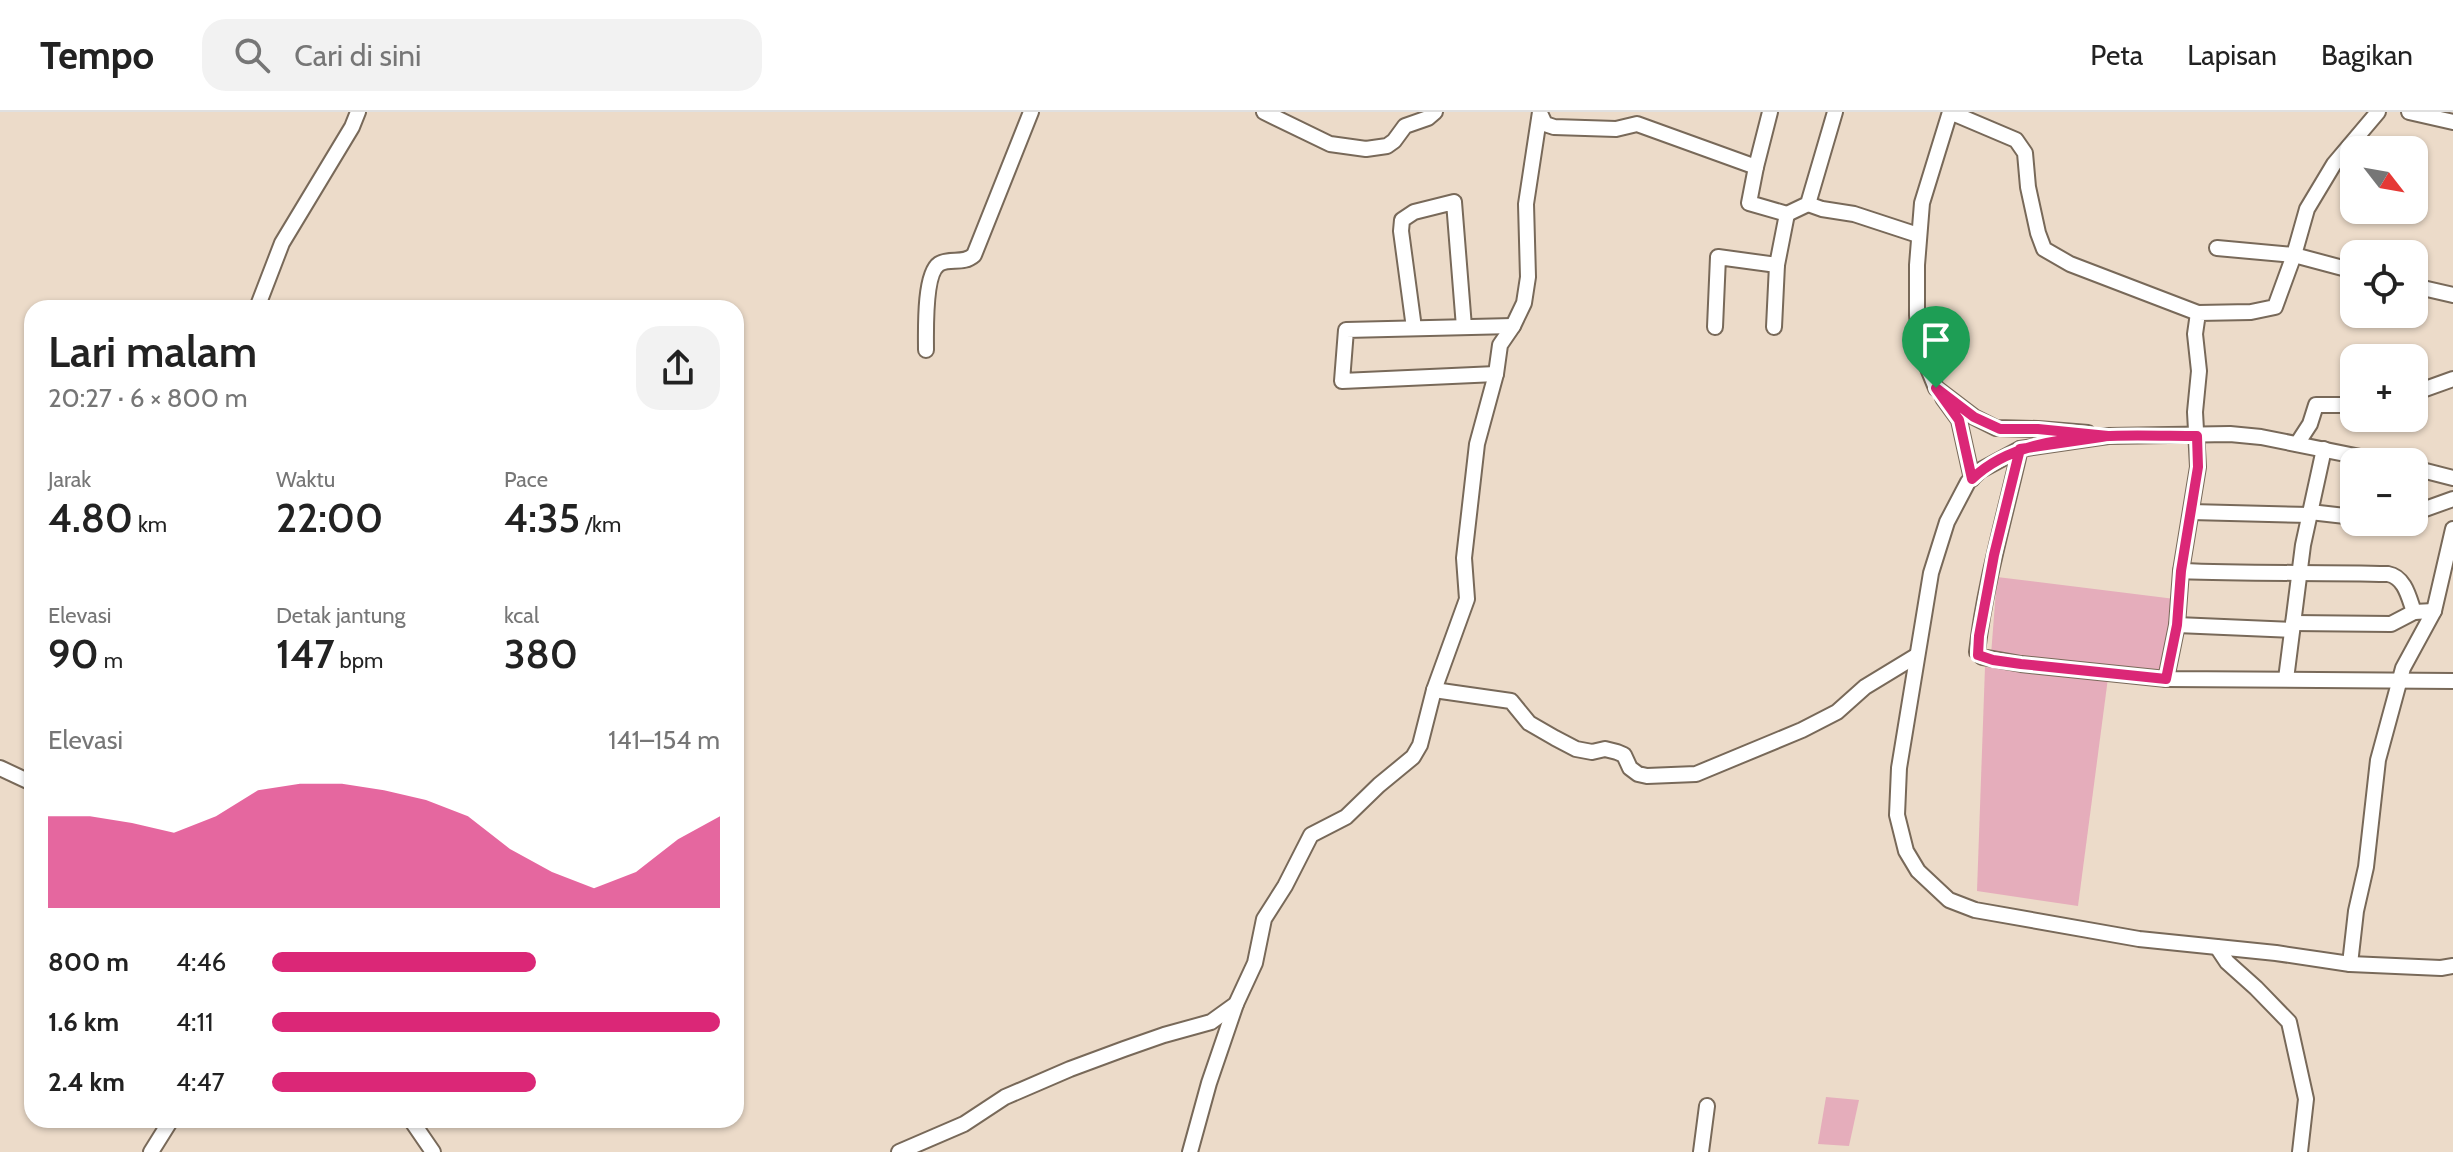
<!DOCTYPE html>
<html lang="id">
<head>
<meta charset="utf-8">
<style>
	body { margin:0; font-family:Cabin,sans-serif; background:#f2f2f2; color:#222; height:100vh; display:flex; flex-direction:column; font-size:30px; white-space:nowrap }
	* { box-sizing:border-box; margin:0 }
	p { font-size:26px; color:#767676 }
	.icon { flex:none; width:44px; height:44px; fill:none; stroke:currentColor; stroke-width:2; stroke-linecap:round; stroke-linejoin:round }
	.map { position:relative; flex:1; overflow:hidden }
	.drawer { position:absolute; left:24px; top:188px; width:720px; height:828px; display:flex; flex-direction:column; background:#fff; border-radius:24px; box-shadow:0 2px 6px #0004 }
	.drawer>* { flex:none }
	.needle { width:52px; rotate:121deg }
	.fabs { position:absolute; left:2340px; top:24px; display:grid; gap:16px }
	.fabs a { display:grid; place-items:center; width:88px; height:88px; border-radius:16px; background:#fff; box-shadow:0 2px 6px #0004; font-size:40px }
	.pin { position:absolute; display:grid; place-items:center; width:68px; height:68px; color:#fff; margin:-82px -34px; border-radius:50% 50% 50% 0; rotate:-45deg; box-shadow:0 0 8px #0007 }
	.pin .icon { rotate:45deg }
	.round { display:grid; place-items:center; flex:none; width:84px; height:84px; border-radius:24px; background:#f2f2f2 }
	.headline { display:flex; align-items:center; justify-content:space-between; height:136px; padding:0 24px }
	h1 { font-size:44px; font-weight:600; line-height:60px }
	.metrics { display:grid; grid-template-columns:repeat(3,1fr); gap:12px; height:136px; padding:8px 24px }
	.metrics div { display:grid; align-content:center }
	.metrics b { font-size:40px; font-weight:600 }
	.metrics small { font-size:22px; font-weight:400 }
	.metrics p { font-size:22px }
	.chart { height:224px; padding:16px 24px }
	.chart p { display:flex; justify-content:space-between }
	.chart svg { width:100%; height:144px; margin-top:8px; fill:#db2777; opacity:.7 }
	ul { padding:0 24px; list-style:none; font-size:26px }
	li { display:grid; grid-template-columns:128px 96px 1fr; align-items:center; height:60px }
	li i { height:20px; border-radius:10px; background:#db2777 }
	header { display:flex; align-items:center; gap:48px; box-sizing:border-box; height:112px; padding:0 40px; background:#fff; border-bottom:2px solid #e0e0e0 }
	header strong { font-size:38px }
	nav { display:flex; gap:44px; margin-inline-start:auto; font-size:28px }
	.search { width:560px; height:72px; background:#f2f2f2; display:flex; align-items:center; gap:20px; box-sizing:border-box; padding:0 28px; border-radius:24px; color:#767676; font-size:30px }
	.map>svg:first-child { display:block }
	.green { fill:#e5adbb }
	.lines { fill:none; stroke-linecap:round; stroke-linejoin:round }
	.minor-casing { stroke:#786959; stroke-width:18 }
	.minor { stroke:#fff; stroke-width:14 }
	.route-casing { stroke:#fff; stroke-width:16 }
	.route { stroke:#db2777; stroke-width:10 }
</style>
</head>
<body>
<header>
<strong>Tempo</strong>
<div class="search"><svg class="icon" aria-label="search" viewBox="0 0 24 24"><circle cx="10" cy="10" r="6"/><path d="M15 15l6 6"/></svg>Cari di sini</div>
<nav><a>Peta</a><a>Lapisan</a><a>Bagikan</a></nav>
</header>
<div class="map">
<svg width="2453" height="1040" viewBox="0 0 2453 1040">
	<rect width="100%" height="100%" fill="#ecdbc9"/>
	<g class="green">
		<polygon points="1997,465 2175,487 2163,561 1991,543"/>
		<polygon points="1985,555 2108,566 2078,794 1977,779"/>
		<polygon points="1826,985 1859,988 1849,1034 1818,1032"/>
	</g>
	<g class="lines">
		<defs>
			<g id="minor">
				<polyline points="1264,0 1330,32 1366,37 1387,34 1394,29 1405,14 1428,6 1435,0"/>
				<polyline points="1770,0 1756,55 1749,91 1787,102 1808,92 1835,0"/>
				<polyline points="2409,0 2453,10"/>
				<polyline points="1540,1 1545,12 1554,15 1616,17 1637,12 1756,55"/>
				<polyline points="1808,92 1822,97 1854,102 1918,123"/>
				<polyline points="2217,136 2294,143 2354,159"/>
				<polyline points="2414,174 2453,183"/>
				<polyline points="257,196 282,131 352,15 358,0"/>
				<polyline points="1715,215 1718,145 1777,153"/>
				<polyline points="1774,215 1777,153 1787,102"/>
				<polyline points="1414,216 1401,119 1402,108 1414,100 1454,90 1464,215"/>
				<path d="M 926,238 C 926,220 924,162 939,152 C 950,145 963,153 974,143 L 1031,0"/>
				<polyline points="1496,262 1342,269 1346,218 1513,214"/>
				<polyline points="2414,281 2453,267"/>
				<polyline points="1943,286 1959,308 1972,367"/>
				<polyline points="2088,321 2038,317 1996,316 1974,305 1936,276 1920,237 1917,203 1917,153 1922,91 1950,0 2016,28 2025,41 2028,75 2038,121 2044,137 2070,152 2198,201"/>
				<polyline points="2297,332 2310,312 2316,293 2354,293"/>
				<path d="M 2020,337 C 2005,404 1985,471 1977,540 L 1982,545 L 2021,552 L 2166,567 L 2453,569"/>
				<polyline points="2385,350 2261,325 2230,322 2108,324 2020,337 1981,358 1968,370 1947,410 1931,461 1899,656 1897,703 1906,739 1918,759 1949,788 1975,798 2139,827 2276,841 2350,852 2441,856 2453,854"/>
				<polyline points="2414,356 2453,366"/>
				<polyline points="2191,400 2310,403"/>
				<polyline points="2310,400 2354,405"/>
				<polyline points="2414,401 2453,387"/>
				<path d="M 2181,459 C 2250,462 2319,460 2388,462 C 2405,465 2409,486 2414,500 L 2434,499"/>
				<polyline points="2293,511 2391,512 2414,500"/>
				<polyline points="2177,513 2292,518"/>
				<polyline points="2166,567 2177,513 2181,459 2198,355 2195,300 2199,259 2195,222 2198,201 2251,200 2275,195 2294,143 2307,97 2334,52 2378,0"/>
				<polyline points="2286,567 2303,433 2324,337"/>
				<polyline points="1434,578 1511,589 1529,611 1555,626 1576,637 1592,640 1605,637 1617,640 1624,643 1630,656 1638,662 1647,664 1696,662 1802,618 1837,600 1865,575 1916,544"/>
				<polyline points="0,656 32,671"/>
				<polyline points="2217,835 2227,850 2256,876 2289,910 2306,987 2300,1040"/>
				<polyline points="2350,852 2356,799 2366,755 2378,648 2403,556 2434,499 2453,417"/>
				<polyline points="411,1008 433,1040"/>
				<polyline points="151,1040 171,1008"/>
				<polyline points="899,1040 964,1012 1005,985 1070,957 1124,937 1164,923 1211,910 1236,892 1255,851 1264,807 1285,774 1311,723 1346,705 1379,673 1413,645 1420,633 1434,578 1467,487 1464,446 1477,332 1496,262 1500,233 1513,214 1524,191 1528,165 1526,92 1540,0"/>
				<polyline points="1190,1040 1209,971 1236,892"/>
				<polyline points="1701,1040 1707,994"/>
			</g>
		</defs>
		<use href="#minor" class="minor-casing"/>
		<use href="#minor" class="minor"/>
	</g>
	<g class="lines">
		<defs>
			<path id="route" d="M 1936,276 L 1959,308 L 1972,367 C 2025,315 2128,324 2197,324 L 2198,355 L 2181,459 L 2177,513 L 2166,567 L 2021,552 L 1993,548 L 1978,543 L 1979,524 L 1994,443 L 2020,337 L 2108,324 L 2038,317 L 2000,317 L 1974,305 L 1936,276"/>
		</defs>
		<use href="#route" class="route-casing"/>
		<use href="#route" class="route"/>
	</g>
</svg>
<div class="fabs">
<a><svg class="needle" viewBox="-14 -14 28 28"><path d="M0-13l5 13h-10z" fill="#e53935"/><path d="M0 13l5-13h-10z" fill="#767676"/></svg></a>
<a><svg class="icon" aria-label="locate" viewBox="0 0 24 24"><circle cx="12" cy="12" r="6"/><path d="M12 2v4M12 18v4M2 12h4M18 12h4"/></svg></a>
<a>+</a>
<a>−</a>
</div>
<div class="pin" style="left:1936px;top:276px;background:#1e9e55"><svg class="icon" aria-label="arrive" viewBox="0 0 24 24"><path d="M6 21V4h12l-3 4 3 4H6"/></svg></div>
<section class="drawer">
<div class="headline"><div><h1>Lari malam</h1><p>20:27 · 6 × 800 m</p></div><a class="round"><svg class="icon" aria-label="share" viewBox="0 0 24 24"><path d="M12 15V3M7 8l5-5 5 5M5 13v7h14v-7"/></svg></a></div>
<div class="metrics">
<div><p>Jarak</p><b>4.80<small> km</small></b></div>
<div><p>Waktu</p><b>22:00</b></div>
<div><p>Pace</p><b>4:35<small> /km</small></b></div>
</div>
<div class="metrics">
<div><p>Elevasi</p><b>90<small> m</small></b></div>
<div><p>Detak jantung</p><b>147<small> bpm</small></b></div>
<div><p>kcal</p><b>380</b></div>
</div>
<div class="chart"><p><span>Elevasi</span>141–154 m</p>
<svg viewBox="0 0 160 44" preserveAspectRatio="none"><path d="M0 44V16L10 16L20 18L30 21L40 16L50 8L60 6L70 6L80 8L90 11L100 16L110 26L120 33L130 38L140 33L150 23L160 16V44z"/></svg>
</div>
<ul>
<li><b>800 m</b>4:46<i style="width:59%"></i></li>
<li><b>1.6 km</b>4:11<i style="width:100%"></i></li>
<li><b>2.4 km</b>4:47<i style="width:59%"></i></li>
</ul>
</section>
</div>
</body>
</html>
